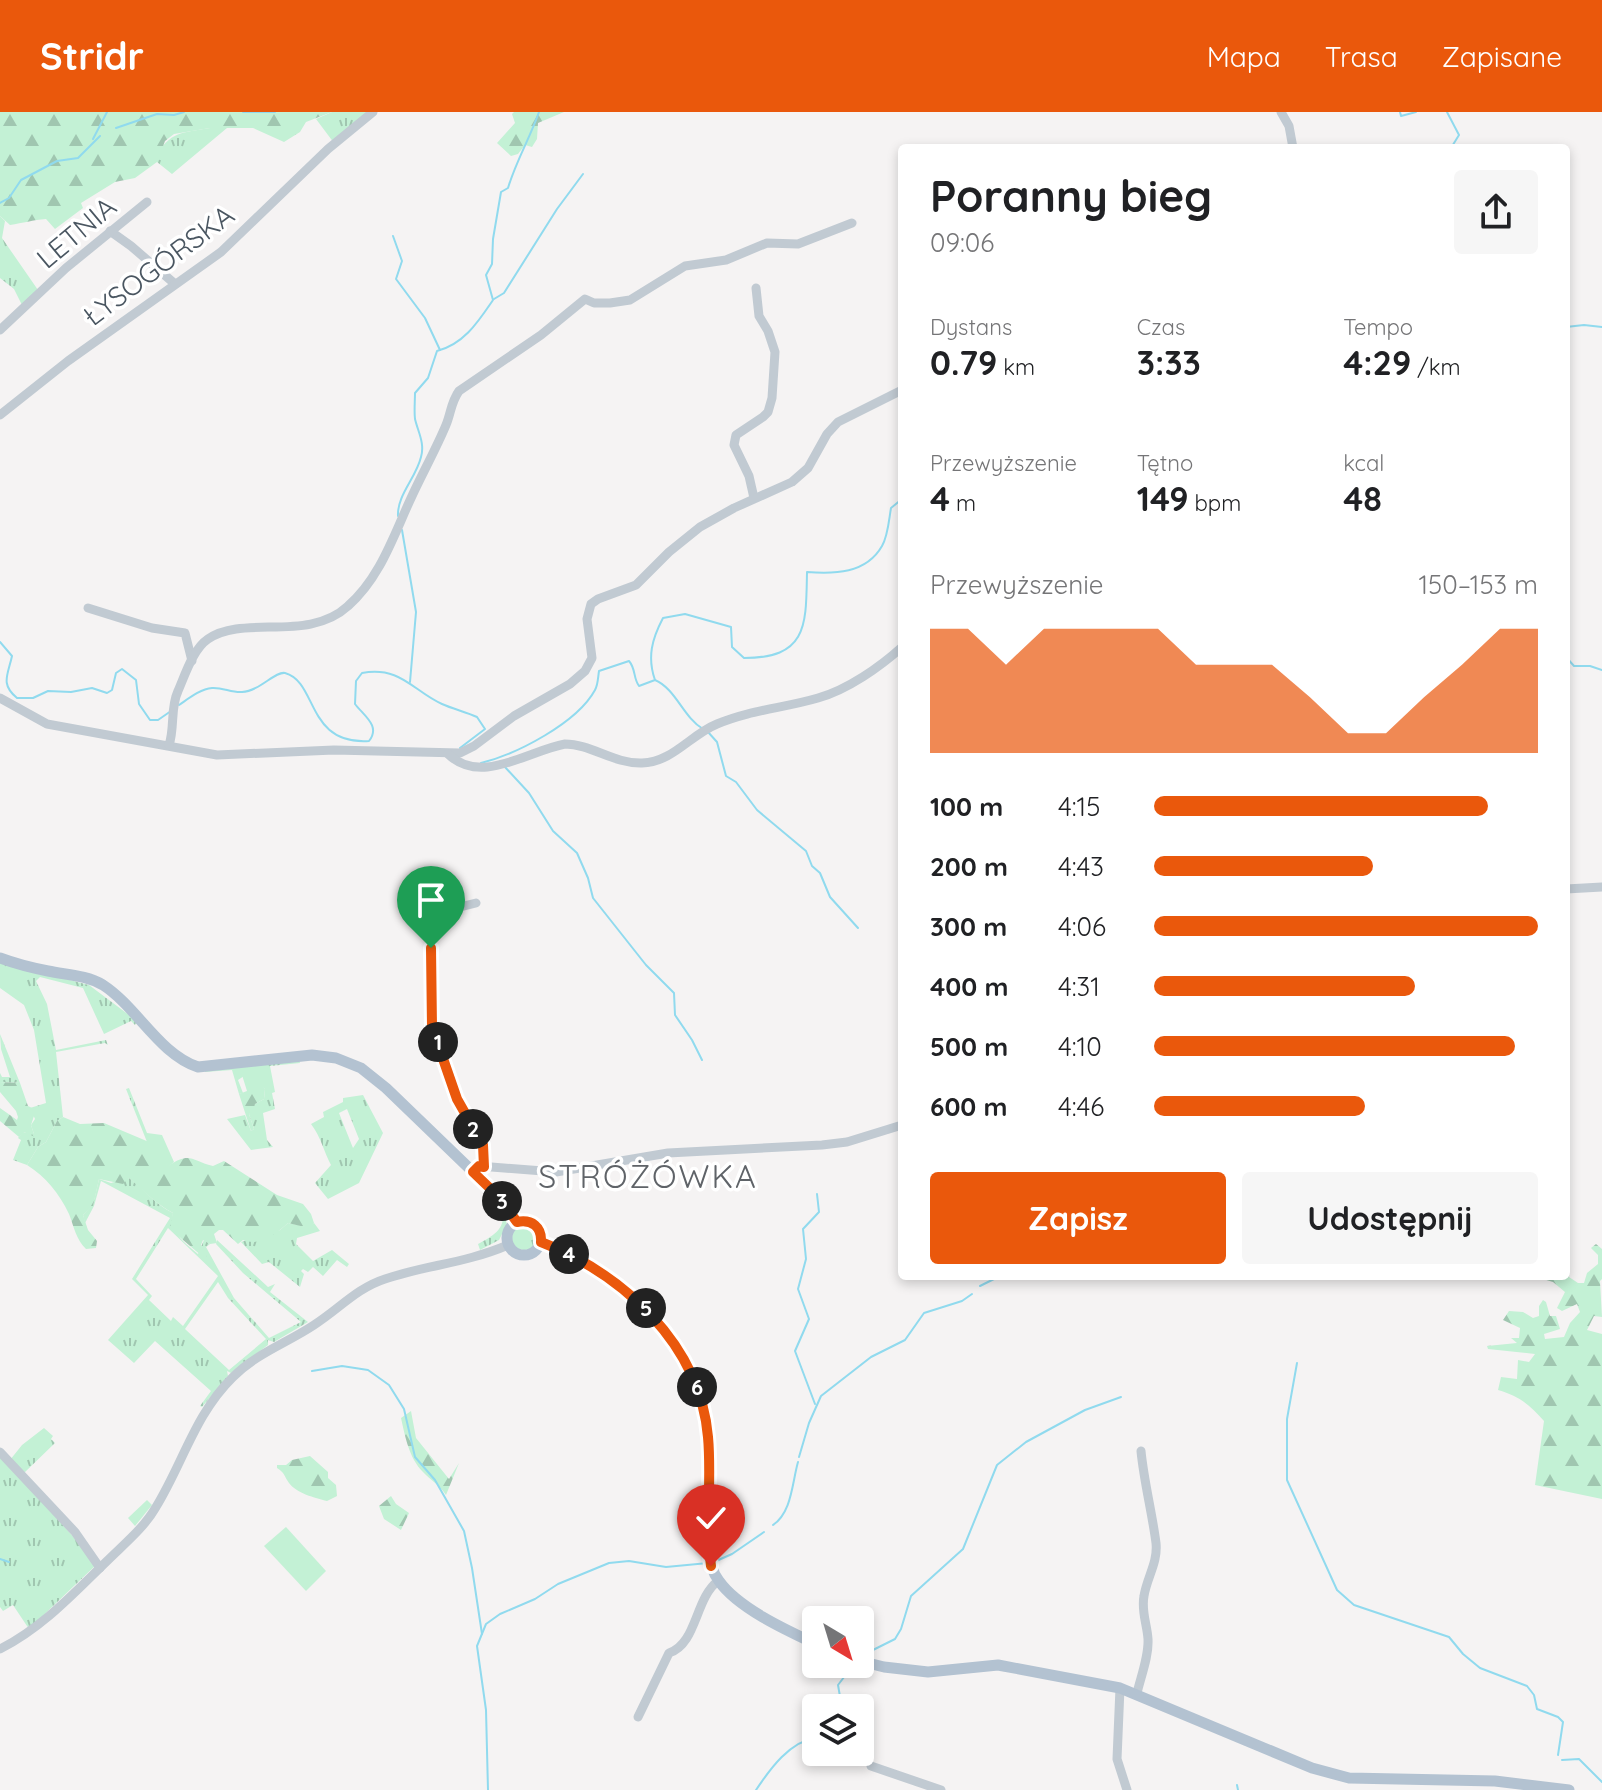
<!DOCTYPE html>
<html lang="pl">
<head>
<meta charset="utf-8">
<style>
	body { margin:0; font-family:Quicksand,sans-serif; background:#f6f6f6; color:#202124; height:100vh; display:flex; flex-direction:column; font-size:30px; white-space:nowrap }
	* { box-sizing:border-box; margin:0 }
	p { font-size:26px; color:#757577 }
	.icon { flex:none; width:44px; height:44px; fill:none; stroke:currentColor; stroke-width:2; stroke-linecap:round; stroke-linejoin:round }
	.map { position:relative; flex:1; overflow:hidden }
	.details { position:absolute; left:898px; top:32px; width:672px; height:1136px; display:flex; flex-direction:column; background:#fff; border-radius:8px; box-shadow:0 4px 12px #0003 }
	.details>* { flex:none }
	.needle { width:52px; rotate:142deg }
	.fabs { position:absolute; left:802px; top:1494px; display:grid; gap:16px }
	.fabs a { display:grid; place-items:center; width:72px; height:72px; border-radius:8px; background:#fff; box-shadow:0 4px 12px #0003; font-size:40px }
	.pin { position:absolute; display:grid; place-items:center; width:68px; height:68px; color:#fff; margin:-82px -34px; border-radius:50% 50% 50% 0; rotate:-45deg; box-shadow:0 0 8px #0007 }
	.pin .icon { rotate:45deg }
	.km { position:absolute; width:40px; height:40px; margin:-20px; border-radius:50%; background:#222; color:#fff; font-size:22px; line-height:40px; text-align:center }
	.round { display:grid; place-items:center; flex:none; width:84px; height:84px; border-radius:8px; background:#f6f6f6 }
	.head { display:flex; align-items:center; justify-content:space-between; height:136px; padding:0 32px }
	h1 { font-size:44px; font-weight:700; line-height:60px }
	.stats { display:grid; grid-template-columns:repeat(3,1fr); gap:12px; height:136px; padding:8px 32px }
	.stats div { display:grid; align-content:center }
	.stats b { font-size:34px; font-weight:700 }
	.stats small { font-size:22px; font-weight:400 }
	.stats p { font-size:22px }
	.chart { height:224px; padding:16px 32px }
	.chart p { display:flex; justify-content:space-between }
	.chart svg { width:100%; height:144px; margin-top:8px; fill:#ea580c; opacity:.7 }
	.primary-button { display:flex; gap:16px; margin-top:auto; padding:16px 32px }
	.primary-button a { flex:1; height:92px; border-radius:8px; background:#ea580c; color:#fff; font-size:32px; font-weight:700; line-height:92px; text-align:center }
	.primary-button a+a { background:#f6f6f6; color:#202124 }
	ul { padding:0 32px; list-style:none; font-size:26px }
	li { display:grid; grid-template-columns:128px 96px 1fr; align-items:center; height:60px }
	li i { height:20px; border-radius:10px; background:#ea580c }
	header { display:flex; align-items:center; gap:48px; box-sizing:border-box; height:112px; padding:0 40px; background:#ea580c; color:#fff }
	header strong { font-size:38px }
	nav { display:flex; gap:44px; margin-inline-start:auto; font-size:28px }
	.map>svg:first-child { display:block }
	.grass { fill:url(#grass-tufts); fill-rule:evenodd }
	.forest { fill:url(#forest-firs) }
	.garden { fill:#c3f1d5 }
	.lines { fill:none; stroke-linecap:round; stroke-linejoin:round }
	.stream { stroke:#90daee; stroke-width:2 }
	.minor { stroke:#c1cad2; stroke-width:9 }
	.major { stroke:#b3c2d1; stroke-width:11 }
	.route-casing { stroke:#fff; stroke-width:16 }
	.route { stroke:#ea580c; stroke-width:10 }
	.labels { text-anchor:middle; dominant-baseline:central; stroke-width:7; stroke-linejoin:round; paint-order:stroke }
	.street-label { font-size:28px; fill:#4a5661; stroke:#fff }
	.quarter-label { font-size:32px; letter-spacing:2px; fill:#5f6368; stroke:#fff }
</style>
</head>
<body>
<header>
<strong>Stridr</strong>
<nav><a>Mapa</a><a>Trasa</a><a>Zapisane</a></nav>
</header>
<div class="map">
<svg width="1602" height="1678" viewBox="0 0 1602 1678">
	<defs>
		<pattern id="grass-tufts" width="24" height="20" patternUnits="userSpaceOnUse" patternTransform="scale(2)"><rect width="24" height="20" fill="#c3f1d5"/><path d="M3 7l-1-3M5 7V3M7 7l1-3M15 17l-1-3M17 17v-4M19 17l1-3" fill="none" stroke="#a0c6b0"/></pattern>
		<pattern id="forest-firs" width="22" height="20" patternUnits="userSpaceOnUse" patternTransform="scale(2)"><rect width="22" height="20" fill="#c3f1d5"/><path d="M5 1l3.5 6h-7zM16 11l3.5 6h-7z" fill="#a0c6b0"/></pattern>
	</defs>
	<rect width="100%" height="100%" fill="#f5f3f3"/>
	<g class="grass">
		<polygon points="332,0 371,0 334,31 316,7"/>
		<path d="M 210,16 L 227,16 L 172,62 L 157,50 L 150,51 C 172,20 173,22 210,16 Z"/>
		<polygon points="0,104 5,109 2,126 38,178 22,193 14,177 0,166"/>
		<polygon points="0,850 89,873 137,909 135,913 131,909 104,922 83,876 40,865 36,869 47,892 56,938 106,928 108,933 105,931 56,940 63,1005 57,1009 46,1030 38,1035 27,1053 13,1048 21,1028 18,1026 23,1020 34,1022 31,1013 35,1007 30,996 46,991 34,918 24,893 0,876"/>
		<polygon points="0,922 20,971 0,970 0,961 2,965 10,965 1,937"/>
		<polygon points="299,948 300,951 270,954 275,980 272,981 275,997 263,1001 267,1028 273,1035 251,1038 227,1007 245,1003 251,1019 254,1017 249,1002 255,992 264,987 265,977 247,962 238,968 243,981 239,982 232,958 205,960 205,958"/>
		<polygon points="129,976 147,1021 162,1023 174,1050 168,1055 147,1030 126,977"/>
		<path d="M 363,983 L 383,1021 L 359,1071 L 328,1087 L 315,1071 L 331,1053 C 324,1040 321,1025 311,1012 L 324,1005 L 323,1000 L 343,990 L 343,986 ZM 347,997 L 359,1027 L 353,1036 L 339,1001 Z"/>
		<path d="M 129,1066 C 145,1078 155,1092 173,1101 C 170,1121 184,1130 198,1142 L 204,1128 L 210,1132 L 206,1135 L 234,1186 L 269,1226 L 301,1210 L 243,1161 L 216,1132 L 217,1128 L 268,1175 L 275,1172 L 270,1180 L 308,1210 L 274,1230 L 268,1228 L 268,1233 L 231,1261 L 227,1259 L 228,1264 L 202,1295 L 200,1294 L 211,1279 L 155,1229 L 134,1251 L 108,1228 L 148,1183 L 132,1167 L 170,1106 L 101,1069 L 94,1094 L 85,1111 L 83,1103 L 93,1093 L 99,1067 L 111,1071 ZM 168,1116 L 218,1164 L 183,1214 L 173,1205 L 171,1209 L 149,1188 L 152,1184 L 136,1167 ZM 218,1170 L 228,1186 L 266,1227 L 229,1258 L 185,1217 Z"/>
		<path d="M 502,1099 L 507,1112 L 499,1128 L 480,1138 L 478,1132 C 491,1125 507,1117 502,1099 Z"/>
		<polygon points="288,1111 308,1115 314,1111 320,1119 297,1126 296,1132 313,1149 332,1138 349,1152 347,1155 337,1148 323,1164 313,1155 308,1160 303,1157 301,1159 304,1162 300,1175 269,1150 262,1152 241,1130 280,1118"/>
		<circle cx="524" cy="1126" r="12"/>
		<polygon points="44,1316 53,1324 51,1327 55,1331 24,1361 10,1348 22,1333"/>
		<polygon points="0,1341 97,1452 29,1517 13,1493 3,1499 0,1495"/>
		<polygon points="147,1388 152,1393 135,1414 128,1406"/>
	</g>
	<g class="forest">
		<path d="M 0,0 L 332,0 L 306,10 L 300,20 L 284,30 L 253,16 L 210,16 L 174,22 L 165,29 L 157,50 L 135,66 L 115,70 L 81,91 L 83,96 L 55,117 L 46,107 C 33,108 23,111 10,113 L 0,104 Z"/>
		<polygon points="514,0 564,0 538,11 537,27 532,35 525,33 518,42 511,44 497,31 515,11 512,2"/>
		<polygon points="250,958 265,977 264,987 255,992 253,999 249,1002 254,1017 251,1019 239,982 247,979 242,963"/>
		<polygon points="0,970 20,971 28,994 36,998 31,1013 35,1025 24,1020 19,1025 0,1009 0,996 17,1008 18,1005 16,999 0,980"/>
		<path d="M 63,1005 L 80,1012 L 104,1011 L 149,1030 L 168,1054 C 191,1039 191,1049 213,1054 L 224,1049 L 277,1083 L 303,1092 L 311,1102 L 314,1111 L 309,1116 L 288,1111 C 276,1122 259,1135 243,1128 L 238,1132 L 223,1118 L 219,1118 L 214,1122 L 217,1131 L 210,1132 L 203,1128 L 201,1133 L 207,1144 L 203,1145 L 176,1122 L 170,1113 L 173,1101 C 156,1092 144,1079 129,1066 L 123,1072 L 99,1067 L 93,1094 L 83,1103 L 88,1118 L 97,1129 L 96,1136 L 86,1137 C 76,1127 74,1115 69,1102 C 59,1081 46,1065 27,1053 L 38,1035 L 46,1030 L 57,1009 Z"/>
		<path d="M 1596,1132 L 1602,1137 L 1602,1167 L 1600,1169 L 1602,1205 L 1594,1204 L 1587,1218 L 1602,1222 L 1602,1387 L 1535,1373 L 1544,1309 C 1530,1293 1519,1284 1498,1278 L 1501,1265 L 1517,1267 L 1518,1248 L 1529,1250 L 1535,1242 L 1488,1237 L 1487,1234 L 1517,1231 L 1511,1226 L 1519,1226 L 1520,1216 L 1503,1208 L 1509,1199 L 1523,1200 L 1533,1206 L 1539,1204 L 1539,1194 L 1543,1188 L 1546,1190 L 1550,1204 L 1556,1204 L 1560,1217 L 1544,1222 L 1545,1227 L 1564,1225 L 1570,1211 L 1580,1200 L 1577,1192 L 1562,1199 L 1557,1196 L 1565,1180 L 1553,1170 L 1533,1164 L 1566,1163 L 1578,1171 L 1584,1171 L 1587,1161 L 1598,1152 L 1598,1143 L 1591,1136 Z"/>
		<path d="M 411,1299 L 416,1326 L 449,1367 L 459,1351 L 446,1383 C 439,1372 431,1369 423,1360 C 409,1346 405,1324 401,1306 Z"/>
		<path d="M 310,1344 L 328,1360 L 328,1366 L 336,1373 L 337,1384 L 327,1389 C 315,1386 296,1381 289,1371 C 284,1364 285,1361 277,1356 L 277,1353 L 286,1353 L 292,1348 Z"/>
		<polygon points="391,1384 396,1392 409,1401 401,1418 384,1407 379,1394"/>
	</g>
	<polygon class="garden" points="286,1415 326,1459 306,1479 264,1434"/>
	<g class="lines">
		<g class="stream">
			<polyline points="243,0 275,0"/>
			<polyline points="1400,0 1401,4 1416,0"/>
			<polyline points="1447,0 1459,23 1451,36"/>
			<polyline points="116,16 157,2 174,3 184,0"/>
			<polyline points="93,27 107,0"/>
			<polyline points="0,91 9,86 21,68 57,49 78,46 100,24"/>
			<polyline points="393,124 402,149 396,167 425,206 440,238"/>
			<polyline points="494,187 504,181 557,97 583,62"/>
			<polyline points="1566,215 1584,213 1602,215"/>
			<path d="M 398,404 C 397,383 416,366 421,345 C 425,331 418,320 415,307 C 414,299 415,289 415,281 L 428,266 L 437,239 C 464,232 478,210 493,188 L 486,163 L 492,152 L 493,127 L 501,80 L 508,76 C 516,49 530,26 539,0"/>
			<polyline points="402,418 416,500 410,570"/>
			<path d="M 0,530 L 12,544 C 8,563 0,572 17,586 L 33,586 L 48,579 L 71,580 L 92,576 L 107,581 L 112,578 L 116,561 L 122,557 L 136,568 L 139,592 L 150,608 L 158,608 L 171,599"/>
			<polyline points="1566,545 1574,554 1590,554 1602,558"/>
			<path d="M 655,568 C 676,577 683,605 703,617"/>
			<path d="M 179,593 C 188,587 200,577 212,576 C 222,575 232,581 242,580 C 260,579 275,559 285,561 C 318,570 306,633 369,629 C 381,614 364,604 355,592 L 356,569 L 362,561 C 401,554 413,579 442,592 C 453,597 466,600 477,605 L 485,617 L 460,636"/>
			<polyline points="708,620 717,630 726,664 736,670 757,698 806,739 812,754 820,761 830,785 858,816"/>
			<path d="M 481,651 C 517,642 577,611 595,578 C 598,573 598,565 599,559 L 629,549 C 636,557 633,566 639,574 L 655,568 C 647,545 652,527 663,506 L 685,502 L 731,515 L 732,535 L 744,546 C 808,546 806,513 807,460 C 834,462 866,462 882,434 C 888,424 889,407 891,396 L 902,387"/>
			<polyline points="504,654 529,681 553,719 577,741 588,766 593,786 646,853 674,881 675,903 692,928 702,948"/>
			<polyline points="980,1174 1000,1164"/>
			<polyline points="1297,1251 1287,1307 1287,1368 1337,1478 1354,1493 1449,1525 1463,1542 1480,1556 1527,1574 1534,1583 1537,1597 1558,1605 1563,1610 1558,1643"/>
			<polyline points="312,1259 342,1254 368,1258 389,1273 404,1297 415,1345 435,1368 464,1419 472,1456 482,1522"/>
			<polyline points="815,1292 795,1239 809,1207 798,1177 806,1147 803,1117 819,1100 817,1082"/>
			<polyline points="799,1345 809,1311 821,1284 871,1245 905,1228 924,1201 962,1189 972,1182"/>
			<path d="M 773,1413 C 792,1400 792,1371 798,1350"/>
			<polyline points="0,1447 9,1450"/>
			<polyline points="714,1450 732,1442 764,1420"/>
			<polyline points="861,1544 895,1527 901,1517 911,1484 963,1437 997,1353 1026,1330 1085,1298 1121,1285"/>
			<polyline points="842,1596 838,1573 854,1552"/>
			<polyline points="1562,1648 1579,1647 1602,1670"/>
			<polyline points="1237,1673 1238,1678"/>
			<polyline points="488,1678 486,1598 477,1534 486,1512 500,1502 535,1487 558,1472 609,1451 629,1449 666,1455 708,1451"/>
			<path d="M 756,1678 C 770,1657 790,1629 816,1626"/>
		</g>
		<g class="minor">
			<polyline points="1281,0 1289,14 1293,36"/>
			<polyline points="110,119 131,134 175,172"/>
			<polyline points="0,218 66,156 147,90"/>
			<polyline points="0,303 68,249 221,140 328,37 373,0"/>
			<polyline points="754,386 749,364 734,333 736,323 763,305 768,300 772,286 775,240 768,219 759,204 756,176"/>
			<polyline points="88,496 152,516 185,521 192,549"/>
			<polyline points="0,586 47,612 217,643 334,638 460,641 474,634 514,604 570,572 585,559 592,546 587,507 591,492 598,487 636,473 669,440 700,415 734,396 792,370 808,356 827,322 838,310 902,278"/>
			<path d="M 169,633 C 175,615 170,596 178,579 C 185,563 193,537 208,527 C 244,502 308,531 348,494 C 381,465 394,422 412,384 C 423,360 436,337 446,313 C 451,301 451,290 459,279 L 541,223 L 585,187 L 594,191 L 610,191 L 630,188 L 685,154 L 726,148 L 767,131 L 798,132 L 852,111"/>
			<path d="M 448,642 C 481,674 527,639 565,632 C 591,632 614,652 642,651 C 673,650 690,623 717,612 C 750,598 784,596 818,586 C 847,578 880,555 902,535"/>
			<polyline points="1566,777 1602,775"/>
			<polyline points="476,791 456,796 436,812 431,836 430,894 432,915 457,987 483,1033 484,1055"/>
			<polyline points="473,1060 479,1054 556,1060 668,1041 822,1033 847,1030 902,1013"/>
			<polyline points="0,1340 75,1420 100,1456"/>
			<path d="M 0,1537 C 42,1516 74,1481 107,1449 C 124,1432 144,1416 156,1395 C 183,1351 195,1302 233,1265 C 257,1241 287,1231 314,1213 C 339,1197 357,1176 385,1167 C 427,1153 466,1151 508,1133"/>
			<polyline points="1120,1576 1117,1647 1127,1678"/>
			<path d="M 1137,1581 C 1141,1564 1149,1544 1148,1527 C 1147,1512 1141,1499 1144,1484 C 1147,1465 1158,1451 1156,1431 C 1152,1400 1144,1370 1141,1339"/>
			<path d="M 638,1605 L 669,1541 C 697,1532 695,1486 718,1469"/>
			<polyline points="871,1654 941,1678"/>
		</g>
		<g class="major">
			<path d="M 0,846 C 16,852 32,856 48,859 C 67,863 86,863 103,873 C 137,895 159,942 198,955 L 312,943 L 336,946 L 361,956 L 386,976 L 498,1084 L 517,1110"/>
			<circle cx="524" cy="1126" r="17"/>
			<path d="M 541,1130 C 614,1158 682,1215 704,1293 C 711,1321 710,1351 709,1379 C 709,1406 701,1445 719,1469 C 738,1496 786,1518 816,1532"/>
			<polyline points="860,1549 884,1555 928,1560 998,1553 1120,1576 1312,1656 1349,1666 1495,1669 1569,1678"/>
		</g>
	</g>
	<g class="lines">
		<defs>
			<path id="route" d="M 431,836 L 432,915 L 457,987 L 483,1033 L 484,1055 L 479,1054 L 473,1060 L 498,1084 L 517,1110 C 532,1107 542,1115 541,1130 C 623,1162 700,1232 708,1325 C 712,1368 705,1411 711,1454"/>
		</defs>
		<use href="#route" class="route-casing"/>
		<use href="#route" class="route"/>
	</g>
	<g class="labels">
		<g class="street-label">
			<text transform="translate(76 120) rotate(-40)">LETNIA</text>
			<text transform="translate(158 153) rotate(-37)">ŁYSOGÓRSKA</text>
		</g>
		<g class="quarter-label">
			<text x="648" y="1064">STRÓŻÓWKA</text>
		</g>
	</g>
</svg>
<div class="fabs">
<a><svg class="needle" viewBox="-14 -14 28 28"><path d="M0-13l5 13h-10z" fill="#e53935"/><path d="M0 13l5-13h-10z" fill="#757577"/></svg></a>
<a><svg class="icon" aria-label="layers" viewBox="0 0 24 24"><path d="M12 4l9 5-9 5-9-5zM3 14l9 5 9-5"/></svg></a>
</div>
<div class="pin" style="left:431px;top:836px;background:#1e9e55"><svg class="icon" aria-label="arrive" viewBox="0 0 24 24"><path d="M6 21V4h12l-3 4 3 4H6"/></svg></div>
<div class="pin" style="left:711px;top:1454px;background:#d93025"><svg class="icon" aria-label="check" viewBox="0 0 24 24"><path d="M5 12l5 5 9-10"/></svg></div>
<b class="km" style="left:438px;top:930px">1</b>
<b class="km" style="left:473px;top:1017px">2</b>
<b class="km" style="left:502px;top:1089px">3</b>
<b class="km" style="left:569px;top:1142px">4</b>
<b class="km" style="left:646px;top:1196px">5</b>
<b class="km" style="left:697px;top:1275px">6</b>
<section class="details">
<div class="head"><div><h1>Poranny bieg</h1><p>09:06</p></div><a class="round"><svg class="icon" aria-label="share" viewBox="0 0 24 24"><path d="M12 15V3M7 8l5-5 5 5M5 13v7h14v-7"/></svg></a></div>
<div class="stats">
<div><p>Dystans</p><b>0.79<small> km</small></b></div>
<div><p>Czas</p><b>3:33</b></div>
<div><p>Tempo</p><b>4:29<small> /km</small></b></div>
</div>
<div class="stats">
<div><p>Przewyższenie</p><b>4<small> m</small></b></div>
<div><p>Tętno</p><b>149<small> bpm</small></b></div>
<div><p>kcal</p><b>48</b></div>
</div>
<div class="chart"><p><span>Przewyższenie</span>150–153 m</p>
<svg viewBox="0 0 160 44" preserveAspectRatio="none"><path d="M0 44V6L10 6L20 17L30 6L40 6L50 6L60 6L70 17L80 17L90 17L100 27L110 38L120 38L130 27L140 17L150 6L160 6V44z"/></svg>
</div>
<ul>
<li><b>100 m</b>4:15<i style="width:87%"></i></li>
<li><b>200 m</b>4:43<i style="width:57%"></i></li>
<li><b>300 m</b>4:06<i style="width:100%"></i></li>
<li><b>400 m</b>4:31<i style="width:68%"></i></li>
<li><b>500 m</b>4:10<i style="width:94%"></i></li>
<li><b>600 m</b>4:46<i style="width:55%"></i></li>
</ul>
<div class="primary-button"><a>Zapisz</a><a>Udostępnij</a></div>
</section>
</div>
</body>
</html>
